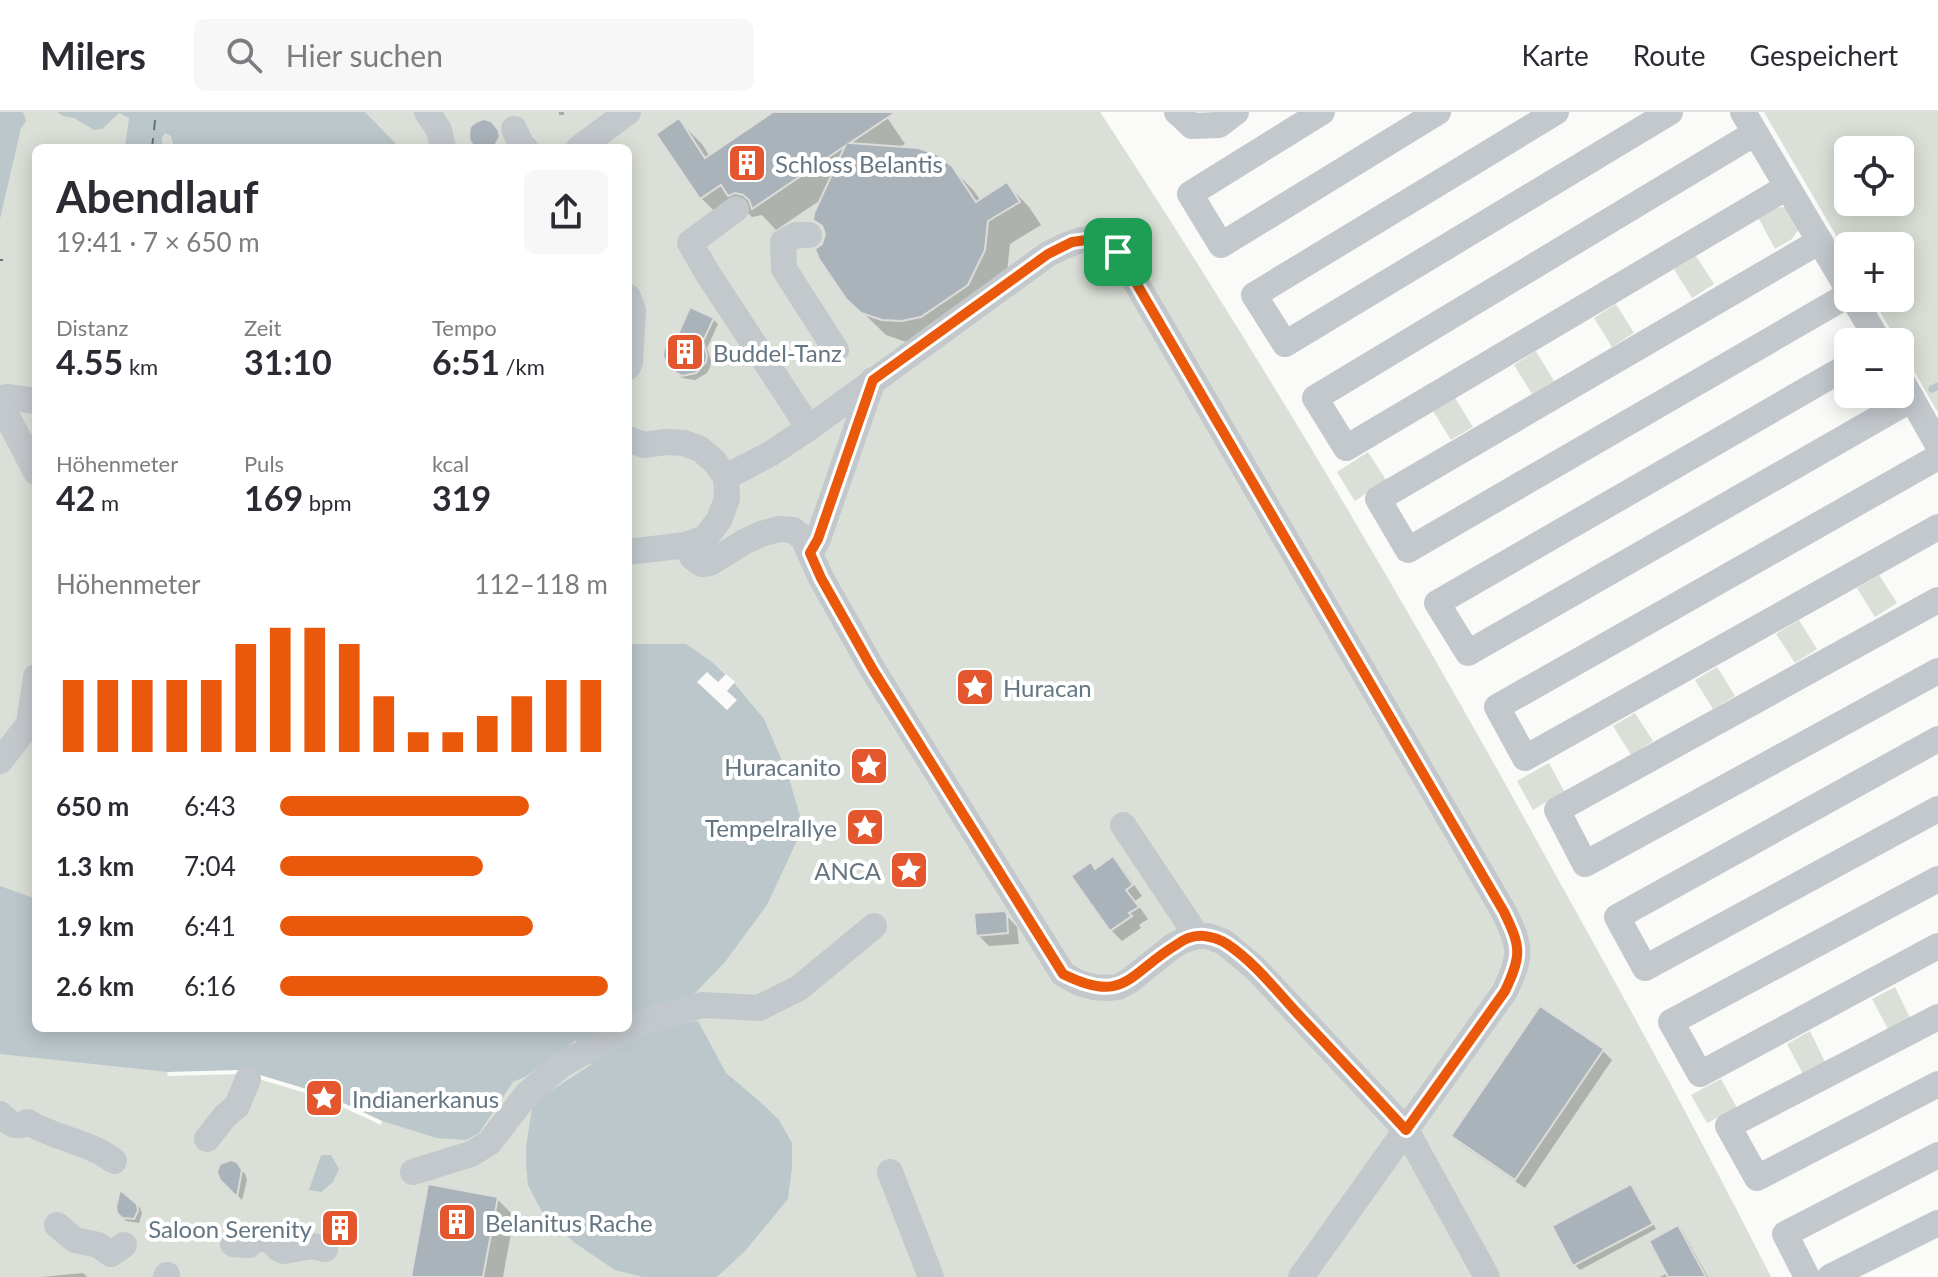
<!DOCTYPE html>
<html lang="de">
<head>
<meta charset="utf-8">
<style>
	body { margin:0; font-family:Lato,sans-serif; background:#f7f7f7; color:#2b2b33; height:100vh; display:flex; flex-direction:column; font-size:30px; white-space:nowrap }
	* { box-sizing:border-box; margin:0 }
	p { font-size:26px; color:#7c7c81 }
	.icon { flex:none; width:44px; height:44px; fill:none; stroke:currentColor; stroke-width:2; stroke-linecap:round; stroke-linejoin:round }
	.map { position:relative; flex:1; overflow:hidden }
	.details { position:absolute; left:32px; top:32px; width:600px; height:888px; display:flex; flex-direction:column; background:#fff; border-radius:12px; box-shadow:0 4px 20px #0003 }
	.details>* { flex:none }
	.fabs { position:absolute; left:1834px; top:24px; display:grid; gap:16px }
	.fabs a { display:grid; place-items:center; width:80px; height:80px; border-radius:12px; background:#fff; box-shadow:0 4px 20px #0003; font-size:40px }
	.pin { position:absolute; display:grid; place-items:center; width:68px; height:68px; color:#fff; margin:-34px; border-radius:16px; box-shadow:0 4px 12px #0006 }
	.round { display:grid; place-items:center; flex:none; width:84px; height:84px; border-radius:12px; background:#f7f7f7 }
	.overview { display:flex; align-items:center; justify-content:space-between; height:136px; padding:0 24px }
	h1 { font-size:44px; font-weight:700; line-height:60px }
	.figures { display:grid; grid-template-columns:repeat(3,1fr); gap:12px; height:136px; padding:8px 24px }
	.figures div { display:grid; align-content:center }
	.figures b { font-size:34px; font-weight:700 }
	.figures small { font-size:22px; font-weight:400 }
	.figures p { font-size:22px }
	.chart { height:224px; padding:16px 24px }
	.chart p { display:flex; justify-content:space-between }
	.chart svg { width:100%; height:144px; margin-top:8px; stroke:#ea580c; stroke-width:6 }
	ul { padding:0 24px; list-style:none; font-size:26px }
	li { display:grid; grid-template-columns:128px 96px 1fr; align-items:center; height:60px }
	li i { height:20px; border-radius:10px; background:#ea580c }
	header { display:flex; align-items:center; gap:48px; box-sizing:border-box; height:112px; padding:0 40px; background:#fff; border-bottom:2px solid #e1e1e2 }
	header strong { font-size:38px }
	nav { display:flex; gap:44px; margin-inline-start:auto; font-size:28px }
	.search { width:560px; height:72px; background:#f7f7f7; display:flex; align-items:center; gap:20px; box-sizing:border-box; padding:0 28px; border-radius:12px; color:#7c7c81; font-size:30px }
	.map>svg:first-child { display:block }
	.green { fill:#dadfd7; fill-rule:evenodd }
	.water { fill:#bbc7cb }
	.pier { fill:#fafaf8 }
	.shadow { fill:#0003 }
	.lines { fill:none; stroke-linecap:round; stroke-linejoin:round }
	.stream { stroke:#bbc7cb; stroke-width:7 }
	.ferry { stroke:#60757c; stroke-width:2; stroke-dasharray:10 8; stroke-linecap:butt }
	.building { fill:#aab3b9; stroke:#dcdcda; stroke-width:2 }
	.minor { stroke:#c3c8cc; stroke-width:26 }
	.rail { stroke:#a2aab0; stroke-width:6; stroke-dasharray:12 6; stroke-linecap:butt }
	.route-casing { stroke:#fff; stroke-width:16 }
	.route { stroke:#ea580c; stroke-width:10 }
	.labels { text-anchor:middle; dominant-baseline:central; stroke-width:8; stroke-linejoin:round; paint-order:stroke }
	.poi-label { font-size:24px; fill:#657683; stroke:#fff; text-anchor:start }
</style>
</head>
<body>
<header>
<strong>Milers</strong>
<div class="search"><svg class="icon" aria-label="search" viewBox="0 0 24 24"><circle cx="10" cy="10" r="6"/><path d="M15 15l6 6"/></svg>Hier suchen</div>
<nav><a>Karte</a><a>Route</a><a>Gespeichert</a></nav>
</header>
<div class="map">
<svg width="1938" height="1165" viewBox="0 0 1938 1165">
	<rect width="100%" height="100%" fill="#fafaf8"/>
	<g class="green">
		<path d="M 0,0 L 1100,0 C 1262,247 1412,501 1554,760 C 1629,894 1702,1028 1771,1165 L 0,1165 ZM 36,36 L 628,36 L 628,916 L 36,916 Z"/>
		<path d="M 1764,0 L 1938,0 L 1938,301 L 1900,234 L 1900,230 L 1898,230 L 1872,186 L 1900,186 L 1900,134 L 1848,134 L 1848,144 ZM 1848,38 L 1900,38 L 1900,90 L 1848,90 Z"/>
		<polygon points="1782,95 1788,97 1799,117 1792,127 1775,137 1759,107 1775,96"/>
		<polygon points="1696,144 1714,172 1692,186 1674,157"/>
		<polygon points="1616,192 1634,221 1612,235 1594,206"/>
		<polygon points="1536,239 1554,269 1532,282 1514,253"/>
		<polygon points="1455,286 1473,315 1451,328 1433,299"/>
		<polygon points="1368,340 1386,368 1355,389 1337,360"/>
		<polygon points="1879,463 1897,491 1875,505 1857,476"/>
		<polygon points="1799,508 1817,537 1795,551 1776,522"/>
		<polygon points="1717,555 1735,584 1713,597 1695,568"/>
		<polygon points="1635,601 1653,629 1631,643 1613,614"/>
		<polygon points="1549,651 1564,679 1533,698 1517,669"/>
		<polygon points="1895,875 1910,906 1888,917 1872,887"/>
		<polygon points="1810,919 1825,950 1803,962 1787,932"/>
		<polygon points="1721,967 1737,996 1707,1011 1691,983"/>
	</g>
	<g class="water">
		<polygon points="0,0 23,0 26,9 21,16 0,107"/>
		<polygon points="57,0 365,0 400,36 174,36 171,24 165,21 162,26 162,36 125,36 129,6 119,1 102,17 94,18 74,6 63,4"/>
		<polygon points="628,532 686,532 712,550 734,571 764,607 788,663 800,704 800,722 767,793 725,850 693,883 653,894 628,906"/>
		<polygon points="0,774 36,787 36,916 605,916 637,925 676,911 698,909 726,961 758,988 779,1008 792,1031 792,1056 788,1087 745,1139 717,1165 643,1165 615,1158 575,1131 542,1100 528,1073 526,1052 526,1035 532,996 543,984 592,952 576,928 525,965 513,970 479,1021 466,1028 437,1026 382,1009 326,983 243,958 168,960 0,942"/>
		<polygon points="321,1043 331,1043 339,1057 333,1070 321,1080 309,1078"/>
	</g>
	<g class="pier">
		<polygon points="707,560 718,570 726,562 735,570 727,579 737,588 727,598 697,570"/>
		<polygon points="243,958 326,983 382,1009 381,1013 325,987 242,962 167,964 168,960"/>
	</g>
	<g class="shadow">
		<polygon points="777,0 887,0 884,1 905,32 898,36 951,55 974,79 981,89 1007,72 1029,95 1041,113 1010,132 1007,161 906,230 886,223 848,186 824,133 826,118 815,107 825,85 776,118 762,103 752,105 743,96 724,108 701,86 679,9 702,32 710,45"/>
		<polygon points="36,65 36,84 32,75 32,67"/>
		<polygon points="713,207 718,212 707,236 711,249 710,255 707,261 695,268 682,266 676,260"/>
		<polygon points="1113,747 1123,757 1142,784 1135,789 1148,807 1139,813 1141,816 1122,829 1111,818 1074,764 1096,759"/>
		<polygon points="1004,801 1017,815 1019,832 989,834 978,823"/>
		<polygon points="1540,896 1603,939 1612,948 1525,1076 1462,1033 1454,1024"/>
		<polygon points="236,1052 245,1062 247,1068 242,1088 221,1067"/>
		<polygon points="1631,1074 1636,1079 1656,1117 1580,1158 1575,1153"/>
		<polygon points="497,1087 514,1104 503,1165 413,1165"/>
		<polygon points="134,1090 140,1096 142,1101 139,1111 126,1109 121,1103"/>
		<polygon points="1678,1115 1683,1120 1708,1165 1660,1165 1668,1161"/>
		<polygon points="83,1161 87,1165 41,1165"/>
	</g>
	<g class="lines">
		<polyline class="stream" points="1932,277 1938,274"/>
		<g class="ferry">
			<polyline points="152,36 156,0"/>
			<polyline points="0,148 3,148"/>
		</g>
	</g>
	<g class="building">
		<polygon points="773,0 896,0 850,31 918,36 936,42 952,54 976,90 1007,70 1020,90 988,109 985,138 968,173 921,205 902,209 882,208 861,201 846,187 819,147 815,137 822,132 825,122 822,114 813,108 814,101 845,34 752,97 749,88 743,83 735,81 728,84 721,73 700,87 656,22 679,6 705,46"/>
		<polygon points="483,7 491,9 498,17 500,24 494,36 475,36 470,29 469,24 470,15 476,10"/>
		<polygon points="690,195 714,206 703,229 707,243 706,250 696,261 682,264 669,257 663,244 664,237 671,226 678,222"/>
		<polygon points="1113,744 1133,773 1126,778 1139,795 1129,801 1132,804 1110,819 1071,764 1091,750 1095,757"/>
		<polygon points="1005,799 1007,802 1008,821 976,824 974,801"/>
		<polygon points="1540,894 1604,937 1515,1068 1451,1024"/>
		<polygon points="231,1048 237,1050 242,1058 237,1085 220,1068 217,1060 220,1052"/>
		<polygon points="428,1072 498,1085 483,1165 411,1165"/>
		<polygon points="1631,1072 1653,1112 1573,1154 1552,1114"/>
		<polygon points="120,1078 137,1092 138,1099 134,1107 122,1106 117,1101 116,1095"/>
		<polygon points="1678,1113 1706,1165 1668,1165 1649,1129"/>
	</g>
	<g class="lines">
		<g class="minor">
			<polyline points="427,0 439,18 443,36"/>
			<polyline points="1177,0 1192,14 1219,13 1236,0"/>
			<polyline points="1322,0 1190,82 1221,133 1438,0"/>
			<polyline points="1556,0 1254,183 1285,232 1670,0"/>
			<polyline points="1743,0 1848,177"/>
			<polyline points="514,17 521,32 525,36"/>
			<polyline points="1755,21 1315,286 1346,336 1787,75"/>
			<polyline points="579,36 628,0"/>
			<polyline points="736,97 690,131 708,162 809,316"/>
			<polyline points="809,123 796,123 783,130 784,157 836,238"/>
			<polyline points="1820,129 1378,387 1408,438 1848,183"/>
			<polyline points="628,185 633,198 630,250 628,255"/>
			<polyline points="1853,186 1879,230"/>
			<polyline points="1848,254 1437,491 1468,541 1912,287"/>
			<polyline points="1900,266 1938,333"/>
			<polyline points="0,287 7,285 36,289"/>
			<polyline points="0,297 9,308 36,360"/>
			<polyline points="628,327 644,333 666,330 684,331 700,337 714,349 726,365 727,387 719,408 705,426 686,433 628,440"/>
			<polyline points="1938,345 1497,595 1525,646 1938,415"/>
			<path d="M 726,365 L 770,342 L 809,316 L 1048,142 C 1065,134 1089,120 1108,131 C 1112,133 1114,137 1118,140 L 1504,800 C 1521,835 1522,843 1505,879 L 1301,1165"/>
			<polyline points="686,433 692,445 702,452 710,451 744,430 761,422 779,417 793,418 803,426 821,466 873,558 1063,862 1079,871 1094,875 1107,876 1118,875 1129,869 1173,834 1184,828 1197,824 1208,824 1224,830 1256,857 1406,1018 1487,1165"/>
			<polyline points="810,441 818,427 873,268"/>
			<polyline points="1938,488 1557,698 1585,752 1938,559"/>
			<polyline points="1938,627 1617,805 1645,856 1938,697"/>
			<polyline points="0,649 29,612 36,565"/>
			<polyline points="1123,713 1197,824"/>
			<polyline points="1938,767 1671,910 1700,962 1938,834"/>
			<polyline points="1938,905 1728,1014 1757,1066 1938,972"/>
			<path d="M 0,1002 C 11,1012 14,1017 28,1010 C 55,1027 88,1029 114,1049"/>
			<polyline points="207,1027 225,1004 237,994 248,967"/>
			<polyline points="413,1060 471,1042 489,1031 527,982 560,954 577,944 642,911 702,893 759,896 799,876 874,814"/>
			<polyline points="890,1060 931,1165"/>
			<polyline points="57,1113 75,1128 98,1133 111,1142 124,1133"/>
			<polyline points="233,1132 249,1133 256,1127 268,1127 278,1136 284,1139 312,1134 325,1137"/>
			<polyline points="166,1165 167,1163"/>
			<polyline points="1807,1165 1785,1122 1938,1043"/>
			<polyline points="1830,1165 1938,1111"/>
		</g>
		<polyline class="rail" points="559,0 564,0"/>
	</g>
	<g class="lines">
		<defs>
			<path id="route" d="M 1094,127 L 1108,131 L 1118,140 L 1504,800 C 1521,835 1522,843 1505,879 L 1406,1018 C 1370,979 1334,940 1297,901 C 1275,877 1254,850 1227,832 C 1221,828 1212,825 1204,824 C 1194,823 1184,827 1176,833 C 1128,862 1125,893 1063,862 L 873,558 L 821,466 L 810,441 L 818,427 L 873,268 L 1048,142 L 1072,130 Z"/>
		</defs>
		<use href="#route" class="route-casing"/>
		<use href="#route" class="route"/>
	</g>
	<defs>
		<symbol id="building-square" viewBox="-11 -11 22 22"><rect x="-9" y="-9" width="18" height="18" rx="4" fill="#e4572e" stroke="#fff"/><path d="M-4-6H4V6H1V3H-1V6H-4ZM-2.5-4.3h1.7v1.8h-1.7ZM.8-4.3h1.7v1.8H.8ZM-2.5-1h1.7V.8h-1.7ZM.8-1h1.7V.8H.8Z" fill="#fff"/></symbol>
		<symbol id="sight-square" viewBox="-11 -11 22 22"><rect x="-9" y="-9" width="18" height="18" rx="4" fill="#e4572e" stroke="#fff"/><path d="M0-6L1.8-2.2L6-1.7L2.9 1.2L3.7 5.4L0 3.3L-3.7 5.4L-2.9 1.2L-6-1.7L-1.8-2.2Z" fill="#fff"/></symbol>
	</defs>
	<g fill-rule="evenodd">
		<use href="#building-square" x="725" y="29" width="44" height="44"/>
		<use href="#building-square" x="663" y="218" width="44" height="44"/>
		<use href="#sight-square" x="953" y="553" width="44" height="44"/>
		<use href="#sight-square" x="847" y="632" width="44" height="44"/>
		<use href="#sight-square" x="843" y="693" width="44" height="44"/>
		<use href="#sight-square" x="887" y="736" width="44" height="44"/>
		<use href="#sight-square" x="302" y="964" width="44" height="44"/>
		<use href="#building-square" x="435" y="1088" width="44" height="44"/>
		<use href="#building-square" x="318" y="1094" width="44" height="44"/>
	</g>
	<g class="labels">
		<g class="poi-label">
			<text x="775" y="51">Schloss Belantis</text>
			<text x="713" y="240">Buddel-Tanz</text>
			<text x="1003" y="575">Huracan</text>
			<text x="841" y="654" text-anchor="end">Huracanito</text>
			<text x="837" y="715" text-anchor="end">Tempelrallye</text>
			<text x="881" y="758" text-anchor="end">ANCA</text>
			<text x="352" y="986">Indianerkanus</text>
			<text x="485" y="1110">Belanitus Rache</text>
			<text x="312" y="1116" text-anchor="end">Saloon Serenity</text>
		</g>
	</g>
</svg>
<div class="fabs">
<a><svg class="icon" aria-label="locate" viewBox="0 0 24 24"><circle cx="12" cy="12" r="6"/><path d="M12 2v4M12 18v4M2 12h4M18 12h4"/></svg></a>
<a>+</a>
<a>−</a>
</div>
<div class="pin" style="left:1118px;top:140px;background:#1e9e55"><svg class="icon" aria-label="arrive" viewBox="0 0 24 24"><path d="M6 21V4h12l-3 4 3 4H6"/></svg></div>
<section class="details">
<div class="overview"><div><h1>Abendlauf</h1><p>19:41 · 7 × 650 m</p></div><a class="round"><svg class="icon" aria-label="share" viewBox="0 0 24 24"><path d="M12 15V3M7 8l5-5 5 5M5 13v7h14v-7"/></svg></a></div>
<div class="figures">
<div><p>Distanz</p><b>4.55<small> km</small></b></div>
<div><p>Zeit</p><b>31:10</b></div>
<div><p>Tempo</p><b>6:51<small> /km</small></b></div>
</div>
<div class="figures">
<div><p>Höhenmeter</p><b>42<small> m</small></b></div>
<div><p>Puls</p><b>169<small> bpm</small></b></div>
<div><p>kcal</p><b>319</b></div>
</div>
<div class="chart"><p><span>Höhenmeter</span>112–118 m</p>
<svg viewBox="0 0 160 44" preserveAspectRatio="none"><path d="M5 44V22M15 44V22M25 44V22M35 44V22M45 44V22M55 44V11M65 44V6M75 44V6M85 44V11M95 44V27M105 44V38M115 44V38M125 44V33M135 44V27M145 44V22M155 44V22"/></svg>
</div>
<ul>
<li><b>650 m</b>6:43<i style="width:76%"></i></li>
<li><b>1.3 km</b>7:04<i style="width:62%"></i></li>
<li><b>1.9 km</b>6:41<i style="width:77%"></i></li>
<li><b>2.6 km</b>6:16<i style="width:100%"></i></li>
</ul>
</section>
</div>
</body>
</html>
